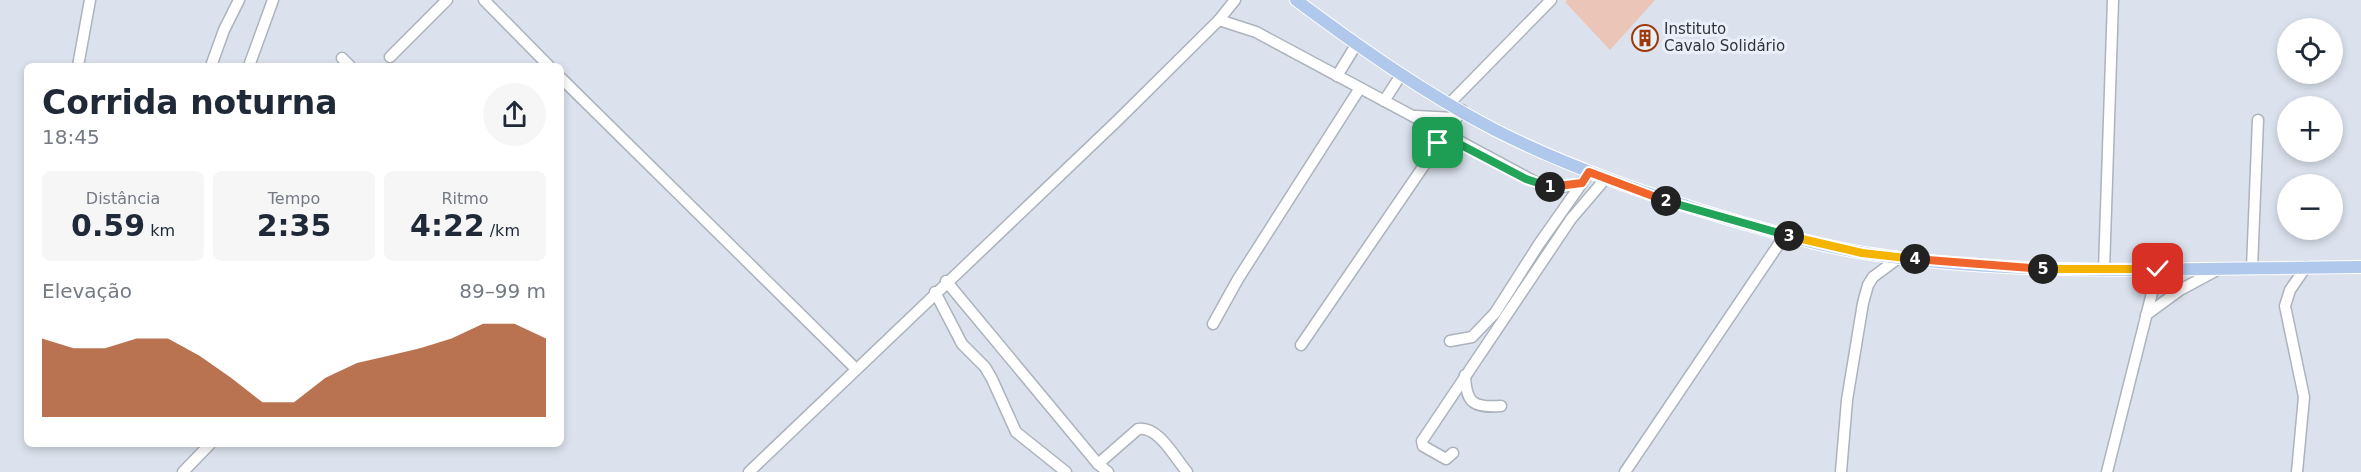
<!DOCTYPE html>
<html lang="pt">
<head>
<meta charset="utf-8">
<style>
	body { margin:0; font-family:"DejaVu Sans",sans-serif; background:#f6f6f7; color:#1f2937; height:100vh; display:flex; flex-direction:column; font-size:22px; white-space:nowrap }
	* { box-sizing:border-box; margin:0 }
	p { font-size:20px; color:#747a83 }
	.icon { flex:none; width:33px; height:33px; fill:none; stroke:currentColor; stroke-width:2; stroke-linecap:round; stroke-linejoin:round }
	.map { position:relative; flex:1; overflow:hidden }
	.side { position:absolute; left:24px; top:63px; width:540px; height:384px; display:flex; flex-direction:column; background:#fff; border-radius:9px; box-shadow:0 3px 9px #0003 }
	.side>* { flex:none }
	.tools { position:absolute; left:2277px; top:18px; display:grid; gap:12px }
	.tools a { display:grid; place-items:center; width:66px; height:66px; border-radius:50%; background:#fff; box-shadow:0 3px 9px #0003; font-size:30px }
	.pin { position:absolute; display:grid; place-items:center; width:51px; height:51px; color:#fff; margin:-26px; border-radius:12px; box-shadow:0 3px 9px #0006 }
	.km { position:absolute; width:30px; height:30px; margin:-15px; border-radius:50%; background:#222; color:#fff; font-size:16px; line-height:30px; text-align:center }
	.round { display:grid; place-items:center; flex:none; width:63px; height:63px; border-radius:32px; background:#f6f6f7 }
	.summary { display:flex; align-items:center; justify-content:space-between; height:102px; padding:0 18px }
	h1 { font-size:33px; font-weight:700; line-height:45px }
	.metrics { display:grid; grid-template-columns:repeat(3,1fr); gap:9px; height:102px; padding:6px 18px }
	.metrics div { display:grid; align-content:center; border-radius:9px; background:#f6f6f7; text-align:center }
	.metrics b { font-size:30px; font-weight:700 }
	.metrics small { font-size:16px; font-weight:400 }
	.metrics p { font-size:16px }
	.chart { height:168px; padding:12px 18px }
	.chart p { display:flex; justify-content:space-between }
	.chart svg { width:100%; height:108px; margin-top:6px; fill:#9e3908; opacity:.7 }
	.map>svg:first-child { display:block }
	.green { fill:#ebc5b7 }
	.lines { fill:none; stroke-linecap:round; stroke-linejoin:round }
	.minor-casing { stroke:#acb3bc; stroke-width:13 }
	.major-casing { stroke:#fff; stroke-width:14 }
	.minor { stroke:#fff; stroke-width:10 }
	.major { stroke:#b0c8eb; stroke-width:12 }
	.split-1-casing { stroke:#fff; stroke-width:12 }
	.split-2-casing { stroke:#fff; stroke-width:12 }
	.split-3-casing { stroke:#fff; stroke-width:12 }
	.split-4-casing { stroke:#fff; stroke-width:12 }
	.split-5-casing { stroke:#fff; stroke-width:12 }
	.split-6-casing { stroke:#fff; stroke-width:12 }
	.split-1 { stroke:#22a559; stroke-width:8 }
	.split-2 { stroke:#f0652b; stroke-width:8 }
	.split-3 { stroke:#22a559; stroke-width:8 }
	.split-4 { stroke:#f5b400; stroke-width:8 }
	.split-5 { stroke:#f0652b; stroke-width:8 }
	.split-6 { stroke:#f5b400; stroke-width:8 }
	.labels { text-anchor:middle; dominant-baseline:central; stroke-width:6; stroke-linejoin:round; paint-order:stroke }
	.poi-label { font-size:15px; fill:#313438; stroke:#e9f0fa; text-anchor:start }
</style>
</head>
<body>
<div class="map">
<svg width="2361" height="472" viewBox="0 0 2361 472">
	<rect width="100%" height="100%" fill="#dbe2ed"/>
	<polygon class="green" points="1567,0 1655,0 1610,50 1565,2"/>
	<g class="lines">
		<defs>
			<g id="minor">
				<polyline points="484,0 549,66"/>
				<polyline points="1219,20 1256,32 1543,186 1558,188 1582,183 1589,172"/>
				<polyline points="390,57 447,0"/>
				<polyline points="342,58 350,66"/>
				<polyline points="78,66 90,0"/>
				<polyline points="211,66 224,30 239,0"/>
				<polyline points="249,66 273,0"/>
				<polyline points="1337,76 1356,45"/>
				<polyline points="561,78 856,369"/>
				<polyline points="1384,101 1401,75"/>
				<polyline points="1449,104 1551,0"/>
				<polyline points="1415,116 1456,118"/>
				<polyline points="2252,268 2258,120"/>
				<polyline points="2104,270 2113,0"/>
				<polyline points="946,281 1098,464 1108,472"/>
				<polyline points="935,292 962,344 985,367 992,379 1016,432 1066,472"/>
				<polyline points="2146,315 2180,290 2219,269"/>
				<polyline points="1213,324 1238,279 1360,88"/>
				<polyline points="1450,341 1472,337 1495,313 1539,244 1582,183"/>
				<polyline points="1301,345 1462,110"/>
				<path d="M 1465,375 C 1466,403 1473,408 1501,406"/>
				<polyline points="1453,453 1446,459 1423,446 1422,441 1571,219 1606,178"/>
				<path d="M 1098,464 L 1138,429 C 1158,425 1175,458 1187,472"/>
				<polyline points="183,472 210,444"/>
				<polyline points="749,472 1117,121 1219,20 1235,0"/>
				<polyline points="1625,472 1785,235"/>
				<polyline points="1841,472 1847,400 1863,303 1868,285 1873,277 1900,257"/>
				<polyline points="2107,472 2158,269"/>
				<polyline points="2297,472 2304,397 2285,306 2290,290 2306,267"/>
			</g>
			<path id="major" d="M 1296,0 C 1359,47 1424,93 1495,130 C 1570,168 1651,196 1732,220 C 1775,232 1819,246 1864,253 C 2028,278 2196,268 2361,267"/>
		</defs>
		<use href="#minor" class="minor-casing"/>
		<use href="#major" class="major-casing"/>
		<use href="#minor" class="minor"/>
		<use href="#major" class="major"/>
	</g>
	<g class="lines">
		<defs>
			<polyline id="split-1" points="1438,143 1444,136 1526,179 1550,187"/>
			<polyline id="split-2" points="1550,187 1582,183 1589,172 1666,201"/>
			<polyline id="split-3" points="1666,201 1789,236"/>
			<polyline id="split-4" points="1789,236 1862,253 1915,259"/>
			<polyline id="split-5" points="1915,259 2043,269"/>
			<polyline id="split-6" points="2043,269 2158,269"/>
		</defs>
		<use href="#split-1" class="split-1-casing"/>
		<use href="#split-2" class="split-2-casing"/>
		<use href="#split-3" class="split-3-casing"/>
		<use href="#split-4" class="split-4-casing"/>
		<use href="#split-5" class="split-5-casing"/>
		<use href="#split-6" class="split-6-casing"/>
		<use href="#split-1" class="split-1"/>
		<use href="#split-2" class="split-2"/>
		<use href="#split-3" class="split-3"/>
		<use href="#split-4" class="split-4"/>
		<use href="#split-5" class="split-5"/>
		<use href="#split-6" class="split-6"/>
	</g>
	<defs>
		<symbol id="building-ring" viewBox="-11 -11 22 22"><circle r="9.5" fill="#e9f0fa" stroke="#9e3908" stroke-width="1.5"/><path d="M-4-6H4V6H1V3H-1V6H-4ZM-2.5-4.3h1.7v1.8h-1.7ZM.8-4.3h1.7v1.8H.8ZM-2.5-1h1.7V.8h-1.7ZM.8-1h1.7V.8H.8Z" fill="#9e3908"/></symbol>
	</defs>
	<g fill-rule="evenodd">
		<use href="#building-ring" x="1630" y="23" width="30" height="30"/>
	</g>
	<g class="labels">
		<g class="poi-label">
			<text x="1664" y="29">Instituto<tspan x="1664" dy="17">Cavalo Solidário</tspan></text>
		</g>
	</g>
</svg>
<div class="tools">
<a><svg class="icon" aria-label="locate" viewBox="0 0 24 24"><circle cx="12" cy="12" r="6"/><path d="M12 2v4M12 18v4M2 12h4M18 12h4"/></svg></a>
<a>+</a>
<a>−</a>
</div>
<div class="pin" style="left:1438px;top:143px;background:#1e9e55"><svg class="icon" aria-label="arrive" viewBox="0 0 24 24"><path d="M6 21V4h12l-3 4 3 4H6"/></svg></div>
<div class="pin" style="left:2158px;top:269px;background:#d93025"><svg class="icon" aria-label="check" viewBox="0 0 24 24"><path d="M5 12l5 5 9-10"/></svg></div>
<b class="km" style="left:1550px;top:187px">1</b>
<b class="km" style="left:1666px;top:201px">2</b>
<b class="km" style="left:1789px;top:236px">3</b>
<b class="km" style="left:1915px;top:259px">4</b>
<b class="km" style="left:2043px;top:269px">5</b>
<section class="side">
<div class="summary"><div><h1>Corrida noturna</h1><p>18:45</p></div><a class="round"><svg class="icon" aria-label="share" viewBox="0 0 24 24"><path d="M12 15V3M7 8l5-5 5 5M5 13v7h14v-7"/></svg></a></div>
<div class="metrics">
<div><p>Distância</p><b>0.59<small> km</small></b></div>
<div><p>Tempo</p><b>2:35</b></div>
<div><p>Ritmo</p><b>4:22<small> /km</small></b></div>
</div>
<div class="chart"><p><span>Elevação</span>89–99 m</p>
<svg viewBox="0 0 160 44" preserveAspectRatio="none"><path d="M0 44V12L10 16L20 16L30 12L40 12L50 19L60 28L70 38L80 38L90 28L100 22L110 19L120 16L130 12L140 6L150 6L160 12V44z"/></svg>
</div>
</section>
</div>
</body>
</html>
